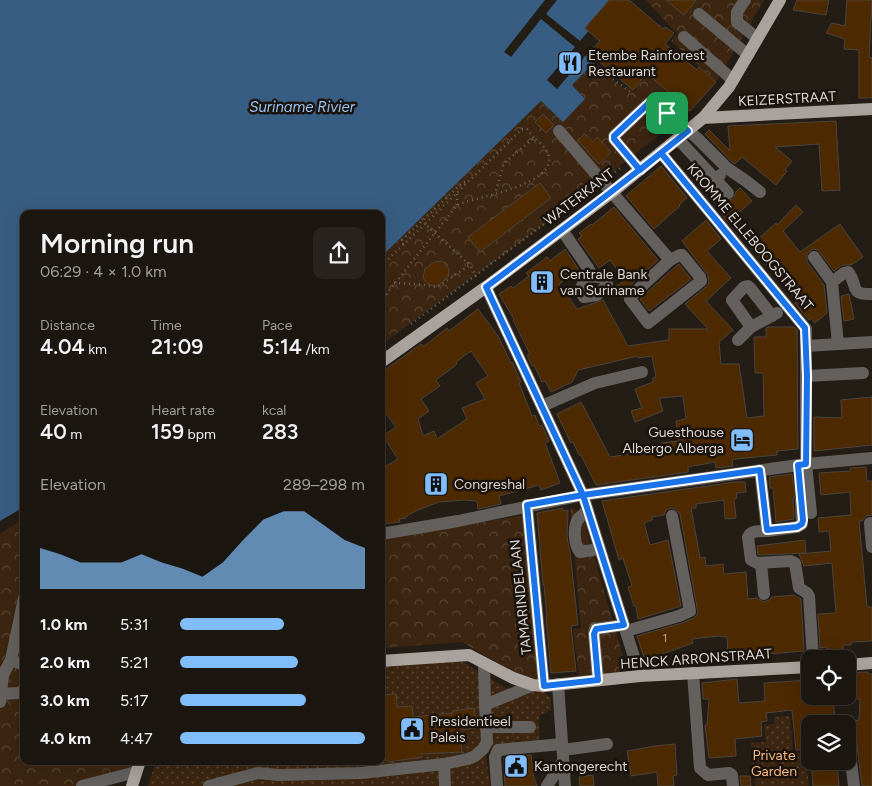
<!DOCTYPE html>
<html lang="en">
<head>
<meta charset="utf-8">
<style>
	body { margin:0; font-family:Figtree,sans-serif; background:#28231e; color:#f1f3f6; height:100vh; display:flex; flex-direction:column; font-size:19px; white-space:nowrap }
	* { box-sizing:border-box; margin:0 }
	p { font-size:16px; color:#a09f9f }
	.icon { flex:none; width:28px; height:28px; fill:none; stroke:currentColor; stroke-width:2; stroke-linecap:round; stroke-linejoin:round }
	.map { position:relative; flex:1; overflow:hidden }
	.side { position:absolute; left:20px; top:210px; width:365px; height:555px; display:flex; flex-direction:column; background:#1b1610; border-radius:10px; box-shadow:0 5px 20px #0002,0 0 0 1px #393530 }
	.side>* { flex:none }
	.buttons { position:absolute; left:801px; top:650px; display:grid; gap:10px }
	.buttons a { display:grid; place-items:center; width:55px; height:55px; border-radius:10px; background:#1b1610; box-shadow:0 5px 20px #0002,0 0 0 1px #393530; font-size:25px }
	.pin { position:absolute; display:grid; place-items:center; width:42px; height:42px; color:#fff; margin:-21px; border-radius:10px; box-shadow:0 2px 8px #0006 }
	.round { display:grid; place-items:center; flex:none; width:52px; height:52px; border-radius:10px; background:#28231e }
	.head { display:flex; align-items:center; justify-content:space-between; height:85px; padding:0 20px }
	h1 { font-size:28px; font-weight:600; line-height:38px }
	.stats { display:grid; grid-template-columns:repeat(3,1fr); gap:8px; height:85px; padding:5px 20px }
	.stats div { display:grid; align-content:center }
	.stats b { font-size:21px; font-weight:600 }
	.stats small { font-size:14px; font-weight:400 }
	.stats p { font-size:14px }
	.chart { height:140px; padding:10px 20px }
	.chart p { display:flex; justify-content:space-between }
	.chart svg { width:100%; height:90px; margin-top:5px; fill:#80bdfa; opacity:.7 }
	ul { padding:0 20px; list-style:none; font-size:16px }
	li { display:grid; grid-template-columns:80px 60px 1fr; align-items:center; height:38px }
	li i { height:12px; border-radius:6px; background:#80bdfa }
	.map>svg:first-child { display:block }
	.park { fill:url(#park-crowns) }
	.garden { fill:url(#garden-dots) }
	.water { fill:#385d82 }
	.pier { fill:#241d16 }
	.building { fill:#4d2900; stroke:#4c443d; fill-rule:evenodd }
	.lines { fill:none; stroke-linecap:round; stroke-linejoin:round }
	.path { stroke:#6c6560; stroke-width:2.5; stroke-dasharray:1 4; stroke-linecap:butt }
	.minor { stroke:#64605d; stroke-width:12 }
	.major { stroke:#aaa29c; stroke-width:12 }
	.route-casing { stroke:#fff; stroke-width:10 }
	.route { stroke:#1a73e8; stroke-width:6 }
	.labels { text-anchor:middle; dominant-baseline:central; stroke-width:5; stroke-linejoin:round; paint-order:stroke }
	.number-label { font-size:11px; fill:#b8ac9e }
	.poi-label { font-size:14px; fill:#dcd7d3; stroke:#1a130e; text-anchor:start }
	.street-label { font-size:14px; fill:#dcd7d3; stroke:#1a130e }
	.park-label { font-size:14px; fill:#f8b97f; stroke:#1a130e }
	.water-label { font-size:15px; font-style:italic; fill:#96c4f3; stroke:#1a130e }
</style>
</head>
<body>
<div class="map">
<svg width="872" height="786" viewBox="0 0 872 786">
	<defs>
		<pattern id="park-crowns" width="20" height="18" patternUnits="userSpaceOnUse" patternTransform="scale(1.25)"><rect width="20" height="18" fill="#3c2611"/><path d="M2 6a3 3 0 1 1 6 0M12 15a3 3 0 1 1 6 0" fill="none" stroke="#584533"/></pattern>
		<pattern id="garden-dots" width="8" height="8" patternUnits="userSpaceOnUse" patternTransform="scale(1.25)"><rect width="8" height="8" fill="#3c2611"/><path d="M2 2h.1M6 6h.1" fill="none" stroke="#584533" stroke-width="1.8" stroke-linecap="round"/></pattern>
	</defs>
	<rect width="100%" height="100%" fill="#241d16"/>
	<g class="park">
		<polygon points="646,0 764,0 716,82 671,41 677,34"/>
		<polygon points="593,64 626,90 629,86 634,90 647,73 690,111 544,225 381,345 381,257 541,101 562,121 585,99 572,85"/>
		<polygon points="570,507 581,512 626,666 617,674 579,676 573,629 581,628"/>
		<polygon points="525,515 540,680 514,673 462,642 381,648 381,538"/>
		<polygon points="24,518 24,761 140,761 136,772 82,786 0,786 0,534"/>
	</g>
	<g class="garden">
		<polygon points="458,661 467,664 511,691 543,691 551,698 551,710 539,716 540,742 495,747 486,755 490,786 148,786 156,761 364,762 386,760 389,762 397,762 400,759 421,757 421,751 457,730 476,728 474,708 453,711 453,713 413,717 412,706 397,707 396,694 381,695 381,666"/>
		<polygon points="790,716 793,753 805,752 809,786 755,786 751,743 766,742 764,725 774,724 774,717"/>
	</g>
	<polygon class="water" points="0,0 633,0 586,55 593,64 572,85 585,99 563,122 541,101 381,257 381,214 24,214 24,507 0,521"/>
	<polygon class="pier" points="545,0 557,0 546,14 580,41 615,0 633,0 557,89 547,80 575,47 541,19 511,57 504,52"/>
	<g class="building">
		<polygon points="609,0 629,0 663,29 665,27 674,33 665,44 697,70 699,67 716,82 690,111 647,73 633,90 589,53 600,41 585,28"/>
		<polygon points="666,0 696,0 684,15"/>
		<polygon points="797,0 829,0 826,15 793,10"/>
		<polygon points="847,0 872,0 869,57 872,58 872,98 859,98 859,50 844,49 845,39 826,33 832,23 845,26"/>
		<polygon points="571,51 581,60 569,74 559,65"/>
		<polygon points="543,114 554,125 546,133 535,122"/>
		<polygon points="836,121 840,190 822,191 819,144 775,147 792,161 785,170 787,171 776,185 742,157 735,164 732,162 705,134 709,130 730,151 728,126"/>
		<polygon points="585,134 593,142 597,137 611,152 599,164 578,140"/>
		<polygon points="661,166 687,198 679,205 680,206 654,229 626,196"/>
		<polygon points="540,183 551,198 480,252 468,237"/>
		<polygon points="740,188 752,201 728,222 718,209 720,208 719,207 725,201 733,199 736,192"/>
		<polygon points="796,205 803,212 783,231 800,252 840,224 863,257 851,265 842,265 834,271 818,250 813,249 807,253 807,262 824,285 827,313 815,323 811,318 809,320 795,303 798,301 773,270 772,271 750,246 776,223 777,225"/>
		<polygon points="614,207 658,260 624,291 622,298 614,288 625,280 610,260 599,268 578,239 582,236 579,233 591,224 592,225"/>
		<polygon points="706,220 721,239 707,251 731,278 706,301 733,330 719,342 721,364 739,364 747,418 764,416 763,373 755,373 754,337 766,337 766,328 768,327 794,327 797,330 798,449 777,451 777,455 735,459 732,460 733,466 716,468 715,462 688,467 688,472 596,485 581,455 579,455 573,442 571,443 557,414 581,402 610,457 642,452 661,447 661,443 679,441 676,421 686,419 683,396 659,398 663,411 635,422 631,411 642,408 635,389 653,382 653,378 656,377 652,356 638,358 638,356 578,370 572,382 551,392 545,381 542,382 534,365 532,366 527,355 530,354 513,320 514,319 499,294 511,286 513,288 529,276 526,273 547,257 550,261 565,249 579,270 559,284 577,309 603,300 628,346 669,340 669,329 708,329 685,304 706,287 709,283 708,275 682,241"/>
		<polygon points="442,261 449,269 448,277 438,286 429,285 423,278 425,269 434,262"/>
		<polygon points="679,264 691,279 649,311 640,299 675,267"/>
		<polygon points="849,294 854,319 844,321 841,296"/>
		<path d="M 478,309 L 498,336 L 511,363 L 512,362 L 521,382 L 519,383 L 532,416 L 535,415 L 539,426 L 542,425 L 549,441 L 545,443 L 560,483 L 541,490 L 539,485 L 499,496 L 501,504 L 478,509 L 477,501 L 464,500 L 439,502 L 418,510 L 406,516 L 406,518 L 399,519 L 400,522 L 381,524 L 381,469 L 398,459 L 383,436 L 396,427 L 381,407 L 381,373 L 421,344 L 423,347 L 447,328 L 449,331 ZM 471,351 L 488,376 L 476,383 L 485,399 L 462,408 L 467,419 L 437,439 L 434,431 L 423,436 L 418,419 L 429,411 L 421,399 L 440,386 L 436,380 L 457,364 L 456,362 Z"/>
		<polygon points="872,397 872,445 814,451 814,417 842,418 841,400"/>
		<polygon points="866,467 867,481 872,481 872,515 866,516 862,521 859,521 867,607 872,607 872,641 851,642 851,645 843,645 843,649 827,651 827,647 820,648 818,614 836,613 832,563 804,566 799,554 831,551 829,531 819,532 818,518 851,515 850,492 821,495 819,473 850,471 850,468"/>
		<polygon points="792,474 795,495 793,500 794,519 776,522 773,488 770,488 769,477"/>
		<polygon points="735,482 745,482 746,492 736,493 737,498 734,499 736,518 725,519 724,500 696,504 696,508 691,508 700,558 705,557 706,566 723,564 724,574 746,572 748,599 757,598 764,602 769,600 772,597 794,595 801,599 804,651 767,654 767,652 728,655 727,637 718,636 692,639 693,643 645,660 637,636 682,623 694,618 698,613 680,514 675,509 670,508 666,510 664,515 651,517 652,520 644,523 650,545 668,540 681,606 638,619 636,606 634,606 628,587 632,586 623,558 619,560 602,501"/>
		<polygon points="563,508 563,511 568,510 567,537 570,552 578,625 571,626 576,671 551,673 546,617 547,617 544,585 543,585 537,513"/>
		<polygon points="805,540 806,553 758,555 757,546"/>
		<polygon points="868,672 868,674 872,674 872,786 862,786 854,721 859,720 860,699 848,699 848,673"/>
		<polygon points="737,679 739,703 765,701 764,683 810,680 810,696 833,696 835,724 808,724 810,749 796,750 792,710 766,713 767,721 761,722 762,736 735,739 736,756 709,758 705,725 707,725 709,699 703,699 702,683"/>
		<polygon points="396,694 397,707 412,706 413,717 453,713 453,711 474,708 476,728 460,730 462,752 421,754 422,757 388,762 386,760 381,760 381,695"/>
		<polygon points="675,744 677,775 673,776 674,786 658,786 657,772 631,776 627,751 655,746"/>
		<polygon points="531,755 534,778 537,786 505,786 504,758"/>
		<polygon points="811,761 837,761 839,786 813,786"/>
		<polygon points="593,775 594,786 580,786 579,777"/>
		<polygon points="740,776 750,776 751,786 741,786"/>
	</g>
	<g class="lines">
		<g class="path">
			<polyline points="593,64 633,94"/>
			<polyline points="611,175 623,166"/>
			<polyline points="457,194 457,205"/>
			<polyline points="403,244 404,242 402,240 462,183 466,182"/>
			<polyline points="381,266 425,224"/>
			<polyline points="476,277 470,265 425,224 522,129 527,129 534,138"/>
			<polyline points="394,283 416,284 437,287 470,265"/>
			<path d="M 381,296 L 388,292 L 457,205 C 475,197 560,185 548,153 C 545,147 539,142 534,138 L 504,163 L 495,194"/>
			<polyline points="381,309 387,293"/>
			<polyline points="411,324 592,188"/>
		</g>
		<g class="minor">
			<polyline points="745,0 737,12 737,22 757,38"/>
			<polyline points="699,14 748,55"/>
			<polyline points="684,37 733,80"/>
			<polyline points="559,131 670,260"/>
			<polyline points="678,139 716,180"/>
			<polyline points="661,153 806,329 806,464 811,513"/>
			<polyline points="640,170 614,139 614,136 649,103 655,102 698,139 727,168 746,181 760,192"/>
			<polyline points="720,175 716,180 728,193"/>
			<polyline points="562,230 588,268 592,276"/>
			<polygon points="680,255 682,255 700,277 701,281 648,323 630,299 630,297 670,260"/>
			<polyline points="814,257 832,282 838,344"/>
			<polygon points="592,276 605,278 607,285 597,295 584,297 580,290 585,280"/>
			<path d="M 832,282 L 844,273 L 848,272 C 859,285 848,295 872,294"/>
			<polyline points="486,287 583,495 640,676"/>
			<polyline points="751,327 732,300 744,287 748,286 751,289 772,316"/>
			<polyline points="738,340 751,327 777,313"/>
			<polyline points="806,346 872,342"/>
			<polyline points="807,376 863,373"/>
			<polyline points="542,406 595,383 642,372"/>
			<path d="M 760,470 L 767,531 C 760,531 751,530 748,537 L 751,560 L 757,563 L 791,561 L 795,563 L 799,588 L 807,593 L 809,596 L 813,659"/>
			<polyline points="527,505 544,686"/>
			<path d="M 588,510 C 585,513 581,516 578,519 C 573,527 574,545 580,552 L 600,549"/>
			<polyline points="870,523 872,547"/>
			<polyline points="767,531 797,527 802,524 801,500"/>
			<polyline points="381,534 458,521 583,495 806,464 872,458"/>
			<polyline points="761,563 764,594"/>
			<polyline points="626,631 679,616 690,611 672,516"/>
			<polyline points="11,660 24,665"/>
			<polyline points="484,663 485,705"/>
			<polyline points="693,673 700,768 708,775 729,773 732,775 733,786"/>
			<polyline points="598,680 594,634 595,629 624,625"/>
			<polyline points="558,684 565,786"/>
			<polyline points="1,694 18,693 24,690"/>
			<polyline points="0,702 3,675 11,660 24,598"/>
			<polyline points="486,727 530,727"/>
			<polyline points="848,737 854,786"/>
			<polyline points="563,750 607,744"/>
			<polyline points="444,764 445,786"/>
			<polyline points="82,786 136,772"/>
			<polyline points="209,786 258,773 279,775 361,773 444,764 468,759 475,756 483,749 487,742 485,705 533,685"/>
			<polyline points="497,786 495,757 498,750 562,744"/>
			<polyline points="547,786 563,761"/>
		</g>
		<g class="major">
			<polyline points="703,118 872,109"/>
			<polyline points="381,362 486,287 611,193 703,118 729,87 780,0"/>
			<polyline points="381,661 469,655 513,678 533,685 544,686 640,676 810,667"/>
			<polyline points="848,665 872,663"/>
			<polyline points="132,786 140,761"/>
		</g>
	</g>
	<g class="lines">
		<defs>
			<path id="route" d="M 667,113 L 688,131 C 622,185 554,236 486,287 L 583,495 L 527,505 L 544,686 L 598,680 L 594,634 L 596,629 L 624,625 L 583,495 L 760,470 L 767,530 L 797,527 L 802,524 L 803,520 L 798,465 L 806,464 L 807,376 L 805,328 L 661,153 L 640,170 L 614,139 L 614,136 L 649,103 L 655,102 L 667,113"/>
		</defs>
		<use href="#route" class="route-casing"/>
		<use href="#route" class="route"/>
	</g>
	<defs>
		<symbol id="restaurant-square" viewBox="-11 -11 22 22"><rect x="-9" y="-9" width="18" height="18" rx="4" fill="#80bdfa" stroke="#1a130e"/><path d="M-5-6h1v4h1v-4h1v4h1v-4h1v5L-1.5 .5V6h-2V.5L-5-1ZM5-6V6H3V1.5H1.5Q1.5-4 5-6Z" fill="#111"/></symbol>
		<symbol id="building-square" viewBox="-11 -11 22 22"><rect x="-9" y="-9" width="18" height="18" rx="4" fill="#80bdfa" stroke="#1a130e"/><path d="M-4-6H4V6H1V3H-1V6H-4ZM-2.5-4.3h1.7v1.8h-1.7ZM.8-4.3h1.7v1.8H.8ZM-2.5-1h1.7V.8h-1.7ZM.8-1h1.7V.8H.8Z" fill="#111"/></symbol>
		<symbol id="hotel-square" viewBox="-11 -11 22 22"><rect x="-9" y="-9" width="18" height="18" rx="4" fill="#80bdfa" stroke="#1a130e"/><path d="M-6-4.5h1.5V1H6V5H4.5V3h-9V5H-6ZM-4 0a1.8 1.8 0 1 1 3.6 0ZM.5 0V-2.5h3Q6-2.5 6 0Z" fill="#111"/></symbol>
		<symbol id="civic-square" viewBox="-11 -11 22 22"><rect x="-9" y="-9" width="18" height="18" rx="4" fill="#80bdfa" stroke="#1a130e"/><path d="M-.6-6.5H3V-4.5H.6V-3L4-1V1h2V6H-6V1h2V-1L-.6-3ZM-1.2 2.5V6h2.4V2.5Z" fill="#111"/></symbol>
	</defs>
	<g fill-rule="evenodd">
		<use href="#restaurant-square" x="556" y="49" width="28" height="28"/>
		<use href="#building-square" x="528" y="268" width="28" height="28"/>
		<use href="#hotel-square" x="728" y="426" width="28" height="28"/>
		<use href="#building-square" x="422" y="470" width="28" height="28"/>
		<use href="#civic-square" x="398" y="715" width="28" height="28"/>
		<use href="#civic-square" x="502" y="752" width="28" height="28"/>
	</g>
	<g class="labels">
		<g class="number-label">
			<text x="665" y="638">1</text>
		</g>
		<g class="poi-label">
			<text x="588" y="55">Etembe Rainforest<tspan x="588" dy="16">Restaurant</tspan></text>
			<text x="560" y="274">Centrale Bank<tspan x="560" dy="16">van Suriname</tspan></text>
			<text x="724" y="432" text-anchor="end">Guesthouse<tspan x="724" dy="16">Albergo Alberga</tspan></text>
			<text x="454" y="484">Congreshal</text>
			<text x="430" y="721">Presidentieel<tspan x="430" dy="16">Paleis</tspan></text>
			<text x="534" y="766">Kantongerecht</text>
		</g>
		<g class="street-label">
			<text transform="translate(787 99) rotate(-3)">KEIZERSTRAAT</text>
			<text transform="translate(579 197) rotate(-37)">WATERKANT</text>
			<text transform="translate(750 237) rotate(50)">KROMME ELLEBOOGSTRAAT</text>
			<text transform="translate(521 597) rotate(-96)">TAMARINDELAAN</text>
			<text transform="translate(696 659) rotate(-4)">HENCK ARRONSTRAAT</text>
		</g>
		<g class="park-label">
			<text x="774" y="755">Private<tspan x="774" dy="16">Garden</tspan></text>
		</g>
		<g class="water-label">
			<text x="302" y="107">Suriname Rivier</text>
		</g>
	</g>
</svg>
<div class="buttons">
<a><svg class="icon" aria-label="locate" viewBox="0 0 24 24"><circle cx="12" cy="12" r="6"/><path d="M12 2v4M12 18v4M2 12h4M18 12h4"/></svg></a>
<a><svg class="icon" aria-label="layers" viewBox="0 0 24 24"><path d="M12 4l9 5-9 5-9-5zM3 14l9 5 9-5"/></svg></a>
</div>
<div class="pin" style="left:667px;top:113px;background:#1e9e55"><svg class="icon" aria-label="arrive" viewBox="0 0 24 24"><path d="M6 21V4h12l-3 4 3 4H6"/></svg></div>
<section class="side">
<div class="head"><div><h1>Morning run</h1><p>06:29 · 4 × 1.0 km</p></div><a class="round"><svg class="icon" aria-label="share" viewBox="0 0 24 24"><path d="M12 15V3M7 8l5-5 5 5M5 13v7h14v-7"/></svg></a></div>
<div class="stats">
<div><p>Distance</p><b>4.04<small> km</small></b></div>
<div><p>Time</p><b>21:09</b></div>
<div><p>Pace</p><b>5:14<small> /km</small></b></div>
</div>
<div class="stats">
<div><p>Elevation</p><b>40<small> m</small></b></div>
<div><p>Heart rate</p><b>159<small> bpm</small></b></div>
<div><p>kcal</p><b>283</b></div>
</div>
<div class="chart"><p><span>Elevation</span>289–298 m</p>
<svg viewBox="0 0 160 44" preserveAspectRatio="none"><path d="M0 44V24L10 27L20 31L30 31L40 31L50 27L60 31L70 34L80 38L90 31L100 20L110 10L120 6L130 6L140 13L150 20L160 24V44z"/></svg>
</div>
<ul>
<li><b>1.0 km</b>5:31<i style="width:56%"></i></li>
<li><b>2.0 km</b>5:21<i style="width:64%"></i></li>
<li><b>3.0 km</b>5:17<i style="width:68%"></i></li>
<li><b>4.0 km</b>4:47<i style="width:100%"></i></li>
</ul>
</section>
</div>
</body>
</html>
